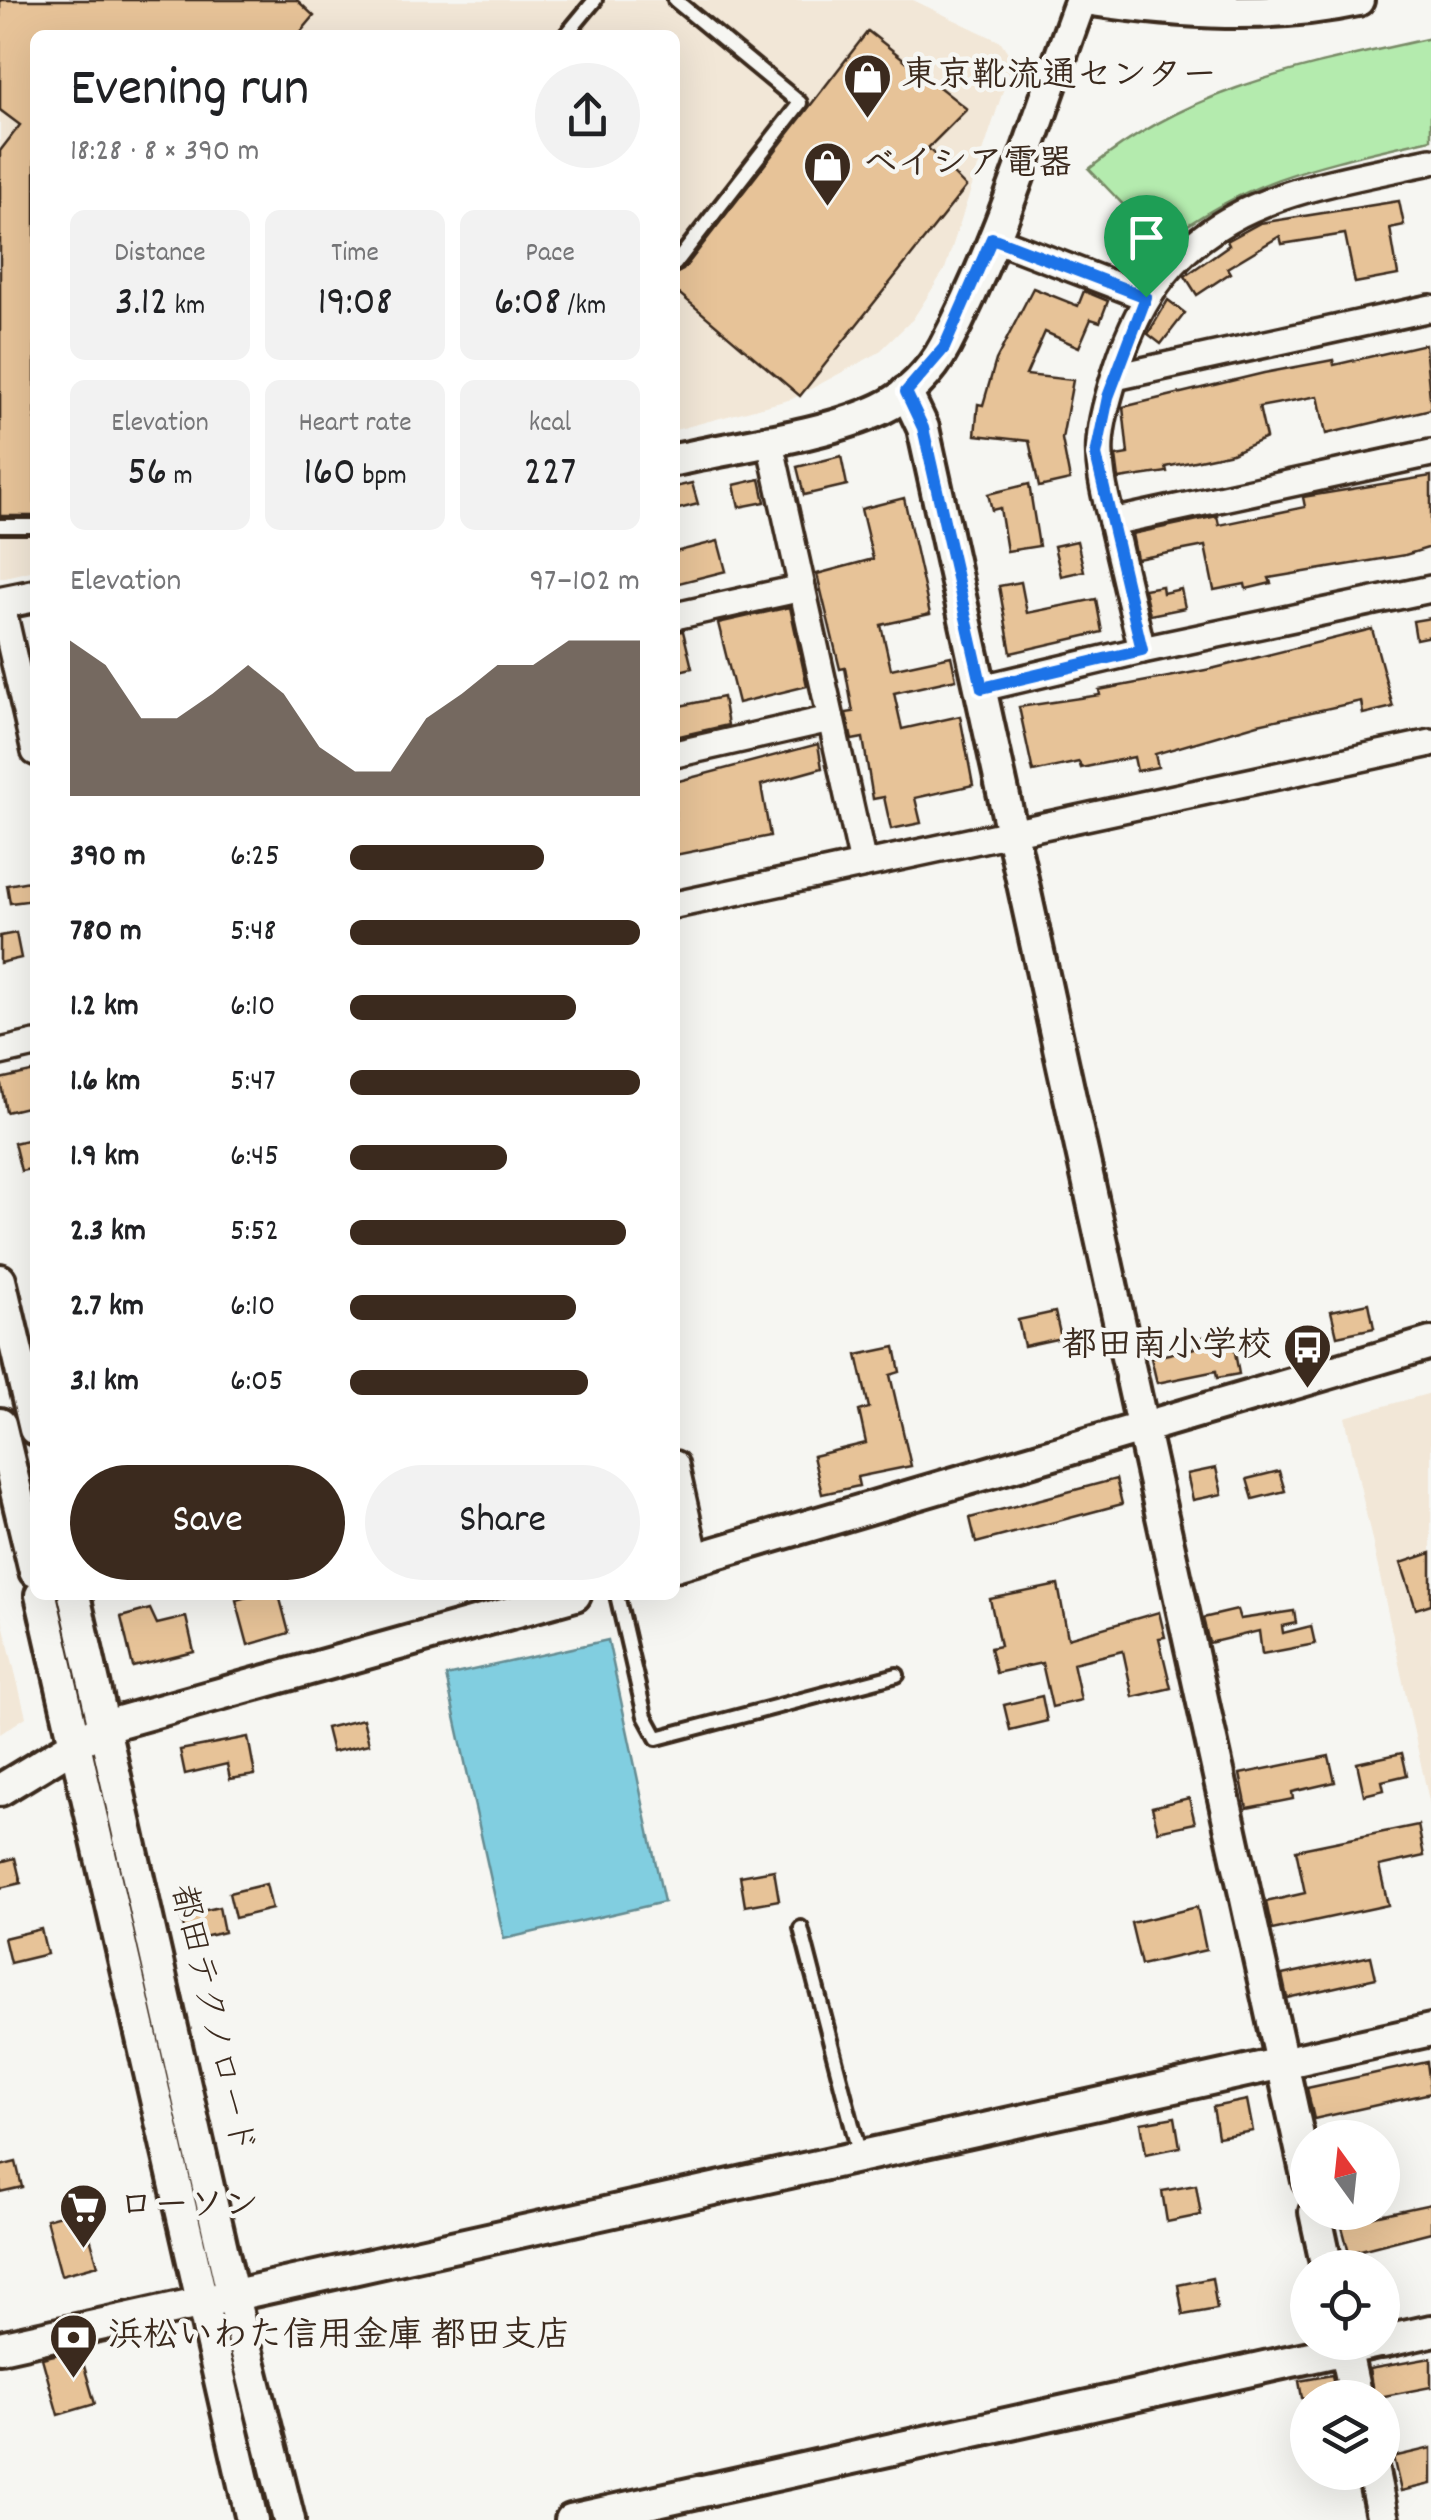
<!DOCTYPE html>
<html lang="en">
<head>
<meta charset="utf-8">
<style>
	body { margin:0; font-family:Dekko,"Klee One",sans-serif; background:#f2f2f2; color:#202124; height:100vh; display:flex; flex-direction:column; font-size:38px; white-space:nowrap }
	* { box-sizing:border-box; margin:0 }
	p { font-size:32px; color:#757577 }
	.icon { flex:none; width:55px; height:55px; fill:none; stroke:currentColor; stroke-width:2; stroke-linecap:round; stroke-linejoin:round }
	.map { position:relative; flex:1; overflow:hidden }
	.details { position:absolute; left:30px; top:30px; width:650px; height:1570px; display:flex; flex-direction:column; background:#fff; border-radius:15px; box-shadow:0 10px 40px #0002 }
	.details>* { flex:none }
	.needle { width:65px; rotate:345deg }
	.fabs { position:absolute; left:1290px; top:2120px; display:grid; gap:20px }
	.fabs a { display:grid; place-items:center; width:110px; height:110px; border-radius:50%; background:#fff; box-shadow:0 10px 40px #0002; font-size:50px }
	.pin { position:absolute; display:grid; place-items:center; width:85px; height:85px; color:#fff; margin:-102px -42px; border-radius:50% 50% 50% 0; rotate:-45deg; box-shadow:0 0 10px #0007 }
	.pin .icon { rotate:45deg }
	.round { display:grid; place-items:center; flex:none; width:105px; height:105px; border-radius:52px; background:#f2f2f2 }
	.head { display:flex; align-items:center; justify-content:space-between; height:170px; padding:0 40px }
	h1 { font-size:55px; font-weight:600; line-height:75px }
	.metrics { display:grid; grid-template-columns:repeat(3,1fr); gap:15px; height:170px; padding:10px 40px }
	.metrics div { display:grid; align-content:center; border-radius:15px; background:#f2f2f2; text-align:center }
	.metrics b { font-size:42px; font-weight:600 }
	.metrics small { font-size:28px; font-weight:400 }
	.metrics p { font-size:28px }
	.chart { height:280px; padding:20px 40px }
	.chart p { display:flex; justify-content:space-between }
	.chart svg { width:100%; height:180px; margin-top:10px; fill:#3b2a1e; opacity:.7 }
	.button { display:flex; gap:20px; margin-top:auto; padding:20px 40px }
	.button a { flex:1; height:115px; border-radius:60px; background:#3b2a1e; color:#fff; font-size:40px; font-weight:600; line-height:115px; text-align:center }
	.button a+a { background:#f2f2f2; color:#202124 }
	ul { padding:0 40px; list-style:none; font-size:32px }
	li { display:grid; grid-template-columns:160px 120px 1fr; align-items:center; height:75px }
	li i { height:25px; border-radius:12px; background:#3b2a1e }
	.map>svg:first-child { display:block }
	.built { fill:#f2e7d7 }
	.green { fill:#b4ebae; stroke:#788a66; stroke-width:2.5 }
	.water { fill:#81cee0; stroke:#658c92; stroke-width:2.5 }
	.building { fill:#e7c398; stroke:#3b2a1e; stroke-width:2.5 }
	.lines { fill:none; stroke-linecap:round; stroke-linejoin:round }
	.service-casing { stroke:#3b2a1e; stroke-width:20 }
	.minor-casing { stroke:#3b2a1e; stroke-width:32 }
	.tertiary-casing { stroke:#3b2a1e; stroke-width:38 }
	.service { stroke:#f6f6f2; stroke-width:12 }
	.minor { stroke:#f6f6f2; stroke-width:25 }
	.tertiary { stroke:#f6f6f2; stroke-width:30 }
	.route-casing { stroke:#fff; stroke-width:20 }
	.route { stroke:#1a73e8; stroke-width:12 }
	.labels { text-anchor:middle; dominant-baseline:central; stroke-width:9; stroke-linejoin:round; paint-order:stroke }
	.poi-label { font-size:35px; font-weight:bold; fill:#3b2a1e; stroke:#f6f6f2; text-anchor:start }
	.street-label { font-size:35px; fill:#3b2a1e; stroke:#f6f6f2 }
</style>
</head>
<body>
<div class="map">
<svg width="1431" height="2520" viewBox="0 0 1431 2520">
	<rect width="100%" height="100%" fill="#f6f6f2"/>
	<filter id="ink" filterUnits="userSpaceOnUse"><feTurbulence type="fractalNoise" baseFrequency=".01" numOctaves="2"/><feDisplacementMap in="SourceGraphic" scale="20" xChannelSelector="R" yChannelSelector="G"/><feConvolveMatrix kernelMatrix="1 2 1 2 8 2 1 2 1" color-interpolation-filters="sRGB"/></filter>
	<g filter="url(#ink)">
		<g class="built">
			<polygon points="0,0 913,0 1001,42 1013,60 945,269 913,319 878,353 792,399 675,430 675,35 35,35 35,570 0,578"/>
			<polygon points="1431,1393 1431,1810 1345,1417"/>
			<polygon points="0,1611 26,1717 0,1734"/>
		</g>
		<path class="green" d="M 1431,38 L 1431,139 C 1324,164 1251,176 1161,244 L 1089,169 C 1194,85 1303,67 1431,38 Z"/>
		<polygon class="water" points="608,1640 664,1902 504,1939 446,1676"/>
		<g class="building">
			<polygon points="0,0 297,0 314,16 298,35 35,35 35,516 0,516 0,151 20,125 0,110"/>
			<polygon points="868,31 967,109 928,148 966,187 800,396 675,290 675,274 683,270"/>
			<polygon points="1399,201 1404,225 1390,228 1398,275 1355,283 1345,234 1282,244 1280,236 1227,268 1230,273 1197,295 1185,276 1229,245 1227,241 1260,223"/>
			<polygon points="1033,288 1078,306 1084,291 1108,301 1100,322 1091,319 1079,347 1045,332 1026,375 1073,380 1062,439 1070,480 1039,487 1029,441 975,435 978,404 983,405 996,360"/>
			<polygon points="1168,300 1185,313 1161,344 1148,334"/>
			<polygon points="1425,344 1431,409 1326,434 1318,396 1259,407 1266,438 1232,453 1166,467 1167,472 1119,479 1116,456 1128,454 1123,407 1264,373 1333,360 1334,365"/>
			<polygon points="841,456 847,485 804,495 797,467"/>
			<polygon points="1431,476 1431,547 1405,555 1269,578 1271,583 1246,589 1245,584 1214,590 1205,546 1137,559 1132,534 1217,516 1219,525 1305,507 1303,497"/>
			<polygon points="760,479 765,502 739,507 734,485"/>
			<polygon points="692,483 698,504 675,510 675,487"/>
			<polygon points="1029,484 1039,546 1007,551 1000,508 992,510 988,494"/>
			<polygon points="904,498 930,614 881,625 891,669 951,656 956,679 894,693 902,729 960,716 973,785 915,798 921,823 891,829 884,797 873,799 863,738 852,740 846,713 853,712 845,668 840,669 817,574 873,559 861,509"/>
			<polygon points="718,541 726,571 675,584 675,552"/>
			<polygon points="1077,541 1084,571 1061,576 1054,546"/>
			<polygon points="1021,582 1027,613 1096,599 1102,632 1011,653 999,586"/>
			<polygon points="1162,586 1163,593 1181,589 1185,608 1150,615 1144,589"/>
			<polygon points="790,607 807,686 738,703 718,623"/>
			<polygon points="1431,618 1431,636 1416,639 1413,621"/>
			<polygon points="1372,629 1393,707 1363,714 1361,701 1258,724 1155,754 1158,767 1137,771 1134,757 1081,768 1079,762 1033,772 1019,707 1100,695 1099,690 1211,669"/>
			<polygon points="683,631 692,668 675,672 675,632"/>
			<polygon points="723,697 728,725 675,737 675,707"/>
			<polygon points="818,744 822,768 761,785 770,836 675,855 675,782"/>
			<polygon points="35,880 35,900 10,903 7,885"/>
			<polygon points="16,933 21,958 0,963 0,936"/>
			<polygon points="35,1071 35,1105 6,1112 0,1079"/>
			<polygon points="35,1138 35,1168 21,1171 14,1143"/>
			<polygon points="1369,1303 1374,1328 1337,1336 1331,1311"/>
			<polygon points="1055,1312 1061,1338 1024,1346 1018,1320"/>
			<polygon points="1231,1331 1239,1374 1217,1378 1216,1371 1157,1383 1151,1358 1195,1348 1194,1339"/>
			<polygon points="895,1347 900,1372 890,1375 911,1466 857,1477 859,1486 822,1494 813,1456 866,1443 859,1411 869,1408 857,1355"/>
			<polygon points="1216,1468 1222,1494 1193,1500 1187,1474"/>
			<polygon points="1279,1471 1285,1491 1253,1499 1247,1479"/>
			<polygon points="1116,1479 1122,1504 976,1543 970,1518"/>
			<polygon points="1431,1553 1431,1604 1416,1609 1401,1563"/>
			<polygon points="1058,1585 1068,1638 1159,1612 1165,1637 1159,1638 1171,1688 1133,1697 1123,1651 1073,1663 1081,1700 1052,1707 1042,1663 996,1673 990,1648 1000,1646 990,1599"/>
			<polygon points="254,1595 279,1595 289,1633 248,1645 236,1600"/>
			<polygon points="150,1609 157,1624 186,1617 194,1652 133,1667 121,1617"/>
			<polygon points="1237,1610 1240,1619 1294,1611 1296,1623 1282,1626 1283,1633 1311,1626 1315,1644 1262,1654 1259,1631 1209,1643 1203,1618"/>
			<polygon points="1042,1696 1047,1721 1010,1730 1004,1705"/>
			<polygon points="363,1719 369,1744 332,1752 326,1728"/>
			<polygon points="248,1737 255,1775 230,1779 227,1764 185,1774 180,1750"/>
			<polygon points="1402,1753 1407,1775 1382,1781 1384,1790 1364,1795 1357,1763"/>
			<polygon points="1329,1756 1335,1782 1292,1792 1293,1799 1247,1808 1240,1774"/>
			<polygon points="1189,1798 1195,1823 1158,1831 1152,1807"/>
			<polygon points="1418,1825 1424,1856 1379,1866 1388,1905 1272,1930 1266,1902 1305,1893 1296,1850"/>
			<polygon points="15,1858 21,1883 0,1888 0,1862"/>
			<polygon points="774,1870 779,1900 745,1906 740,1876"/>
			<polygon points="266,1884 272,1909 235,1918 229,1893"/>
			<polygon points="219,1907 224,1932 187,1941 181,1916"/>
			<polygon points="1197,1907 1206,1950 1141,1965 1131,1923"/>
			<polygon points="41,1929 47,1954 10,1963 4,1938"/>
			<polygon points="1371,1956 1376,1978 1287,1998 1282,1975"/>
			<polygon points="1427,2062 1431,2093 1314,2119 1307,2088"/>
			<polygon points="1247,2100 1253,2131 1218,2137 1213,2107"/>
			<polygon points="1175,2117 1180,2147 1146,2154 1141,2123"/>
			<polygon points="16,2162 22,2187 0,2192 0,2166"/>
			<polygon points="1196,2185 1201,2215 1167,2222 1162,2191"/>
			<polygon points="1431,2204 1431,2232 1349,2253 1341,2223"/>
			<polygon points="82,2209 98,2265 61,2275 46,2219"/>
			<polygon points="1212,2278 1217,2309 1183,2315 1178,2285"/>
			<polygon points="79,2349 95,2404 58,2415 42,2358"/>
			<polygon points="1431,2358 1431,2387 1374,2398 1369,2369"/>
			<polygon points="1332,2375 1337,2398 1302,2398 1299,2381"/>
			<polygon points="1431,2448 1431,2484 1401,2491 1393,2457"/>
		</g>
		<g class="lines">
			<defs>
				<g id="service">
					<polyline points="675,0 800,103 675,264"/>
					<polyline points="566,35 595,0"/>
					<polyline points="0,526 35,526"/>
					<polyline points="617,1595 645,1716 657,1738 897,1675"/>
					<polyline points="801,1928 860,2156"/>
				</g>
				<g id="minor">
					<path d="M 1431,161 C 1286,192 1170,204 1118,365 C 1097,433 1093,453 1112,522 L 1431,453"/>
					<polyline points="992,238 1146,297"/>
					<polyline points="1115,377 1431,308"/>
					<polyline points="769,438 863,864"/>
					<polyline points="1112,522 1142,650 1431,589"/>
					<polyline points="1,602 35,752"/>
					<polyline points="675,616 802,588"/>
					<polyline points="982,688 1142,650"/>
					<polyline points="675,754 830,719"/>
					<polyline points="675,905 1431,743"/>
					<polyline points="0,1052 35,1044"/>
					<polyline points="675,1464 696,1559"/>
				</g>
				<g id="tertiary">
					<path d="M 1092,0 C 1181,13 1270,19 1358,0"/>
					<polyline points="906,392 923,428 1308,2181"/>
					<path d="M 675,460 C 736,446 826,435 881,409 C 907,397 932,371 945,346 C 1003,237 1038,115 1081,0"/>
					<polyline points="0,603 35,596"/>
					<polyline points="0,1280 35,1429"/>
					<polyline points="0,1424 35,1571"/>
					<polyline points="675,1565 1431,1343"/>
					<polyline points="41,1595 252,2520"/>
					<polyline points="74,1595 232,2293 289,2520"/>
					<polyline points="0,1790 105,1726 575,1595"/>
					<polyline points="1315,2212 1327,2268"/>
					<polyline points="1344,2342 1356,2398"/>
					<polyline points="1382,2342 1431,2331"/>
					<polyline points="0,2347 1431,2030"/>
					<polyline points="1373,2472 1383,2520"/>
					<polyline points="571,2520 1378,2342"/>
				</g>
			</defs>
			<use href="#service" class="service-casing"/>
			<use href="#minor" class="minor-casing"/>
			<use href="#tertiary" class="tertiary-casing"/>
			<use href="#service" class="service"/>
			<use href="#minor" class="minor"/>
			<use href="#tertiary" class="tertiary"/>
		</g>
	</g>
	<g class="lines" filter="url(#ink)">
		<defs>
			<polygon id="route" points="992,238 1146,297 1108,397 1096,455 1142,650 982,688 923,428 906,392 944,348"/>
		</defs>
		<use href="#route" class="route-casing"/>
		<use href="#route" class="route"/>
	</g>
	<defs>
		<symbol id="shop-pin" viewBox="-11 -11 22 30"><path d="M0 17L-7.5 6A9.5 9.5 0 1 1 7.5 6Z" fill="#3b2a1e" stroke="#f6f6f2"/><path d="M-5-2.5h2.3a2.7 3.5 0 0 1 5.4 0H5L5.5 6h-11ZM-1.5-2.5h3a1.5 2.3 0 0 0-3 0Z" fill="#fff"/></symbol>
		<symbol id="bus-pin" viewBox="-11 -11 22 30"><path d="M0 17L-7.5 6A9.5 9.5 0 1 1 7.5 6Z" fill="#3b2a1e" stroke="#f6f6f2"/><path d="M-5-6H5V4H4V6H2V4H-2V6H-4V4H-5ZM-3.5-4V0h7V-4ZM-3.5 1.2v1.5H-2V1.2ZM2 1.2v1.5H3.5V1.2Z" fill="#fff"/></symbol>
		<symbol id="supermarket-pin" viewBox="-11 -11 22 30"><path d="M0 17L-7.5 6A9.5 9.5 0 1 1 7.5 6Z" fill="#3b2a1e" stroke="#f6f6f2"/><path d="M-6-5.5h2.5l.6 2H6L4.5 2H-2.5L-4.4-4H-6ZM-1.5 3.2a1.3 1.3 0 1 0 .1 0ZM3 3.2a1.3 1.3 0 1 0 .1 0Z" fill="#fff"/></symbol>
		<symbol id="bank-pin" viewBox="-11 -11 22 30"><path d="M0 17L-7.5 6A9.5 9.5 0 1 1 7.5 6Z" fill="#3b2a1e" stroke="#f6f6f2"/><path d="M-6-4H6V4H-6ZM0-2.3a2.3 2.3 0 1 0 0 4.6a2.3 2.3 0 1 0 0-4.6Z" fill="#fff"/></symbol>
	</defs>
	<g fill-rule="evenodd">
		<use href="#shop-pin" x="840" y="50" width="55" height="75"/>
		<use href="#shop-pin" x="800" y="138" width="55" height="75"/>
		<use href="#bus-pin" x="1280" y="1320" width="55" height="75"/>
		<use href="#supermarket-pin" x="56" y="2180" width="55" height="75"/>
		<use href="#bank-pin" x="46" y="2310" width="55" height="75"/>
	</g>
	<g class="labels">
		<g class="poi-label">
			<text x="902" y="78">東京靴流通センター</text>
			<text x="863" y="166">ベイシア電器</text>
			<text x="1272" y="1348" text-anchor="end">都田南小学校</text>
			<text x="119" y="2208">ローソン</text>
			<text x="108" y="2338">浜松いわた信用金庫 都田支店</text>
		</g>
		<g class="street-label">
			<text transform="translate(210 2020) rotate(77)">都田テクノロード</text>
		</g>
	</g>
</svg>
<div class="fabs">
<a><svg class="needle" viewBox="-14 -14 28 28"><path d="M0-13l5 13h-10z" fill="#e53935"/><path d="M0 13l5-13h-10z" fill="#757577"/></svg></a>
<a><svg class="icon" aria-label="locate" viewBox="0 0 24 24"><circle cx="12" cy="12" r="6"/><path d="M12 2v4M12 18v4M2 12h4M18 12h4"/></svg></a>
<a><svg class="icon" aria-label="layers" viewBox="0 0 24 24"><path d="M12 4l9 5-9 5-9-5zM3 14l9 5 9-5"/></svg></a>
</div>
<div class="pin" style="left:1146px;top:297px;background:#1e9e55"><svg class="icon" aria-label="arrive" viewBox="0 0 24 24"><path d="M6 21V4h12l-3 4 3 4H6"/></svg></div>
<section class="details">
<div class="head"><div><h1>Evening run</h1><p>18:28 · 8 × 390 m</p></div><a class="round"><svg class="icon" aria-label="share" viewBox="0 0 24 24"><path d="M12 15V3M7 8l5-5 5 5M5 13v7h14v-7"/></svg></a></div>
<div class="metrics">
<div><p>Distance</p><b>3.12<small> km</small></b></div>
<div><p>Time</p><b>19:08</b></div>
<div><p>Pace</p><b>6:08<small> /km</small></b></div>
</div>
<div class="metrics">
<div><p>Elevation</p><b>56<small> m</small></b></div>
<div><p>Heart rate</p><b>160<small> bpm</small></b></div>
<div><p>kcal</p><b>227</b></div>
</div>
<div class="chart"><p><span>Elevation</span>97–102 m</p>
<svg viewBox="0 0 160 44" preserveAspectRatio="none"><path d="M0 44V6L10 12L20 25L30 25L40 19L50 12L60 19L70 32L80 38L90 38L100 25L110 19L120 12L130 12L140 6L150 6L160 6V44z"/></svg>
</div>
<ul>
<li><b>390 m</b>6:25<i style="width:67%"></i></li>
<li><b>780 m</b>5:48<i style="width:100%"></i></li>
<li><b>1.2 km</b>6:10<i style="width:78%"></i></li>
<li><b>1.6 km</b>5:47<i style="width:100%"></i></li>
<li><b>1.9 km</b>6:45<i style="width:54%"></i></li>
<li><b>2.3 km</b>5:52<i style="width:95%"></i></li>
<li><b>2.7 km</b>6:10<i style="width:78%"></i></li>
<li><b>3.1 km</b>6:05<i style="width:82%"></i></li>
</ul>
<div class="button"><a>Save</a><a>Share</a></div>
</section>
</div>
</body>
</html>
